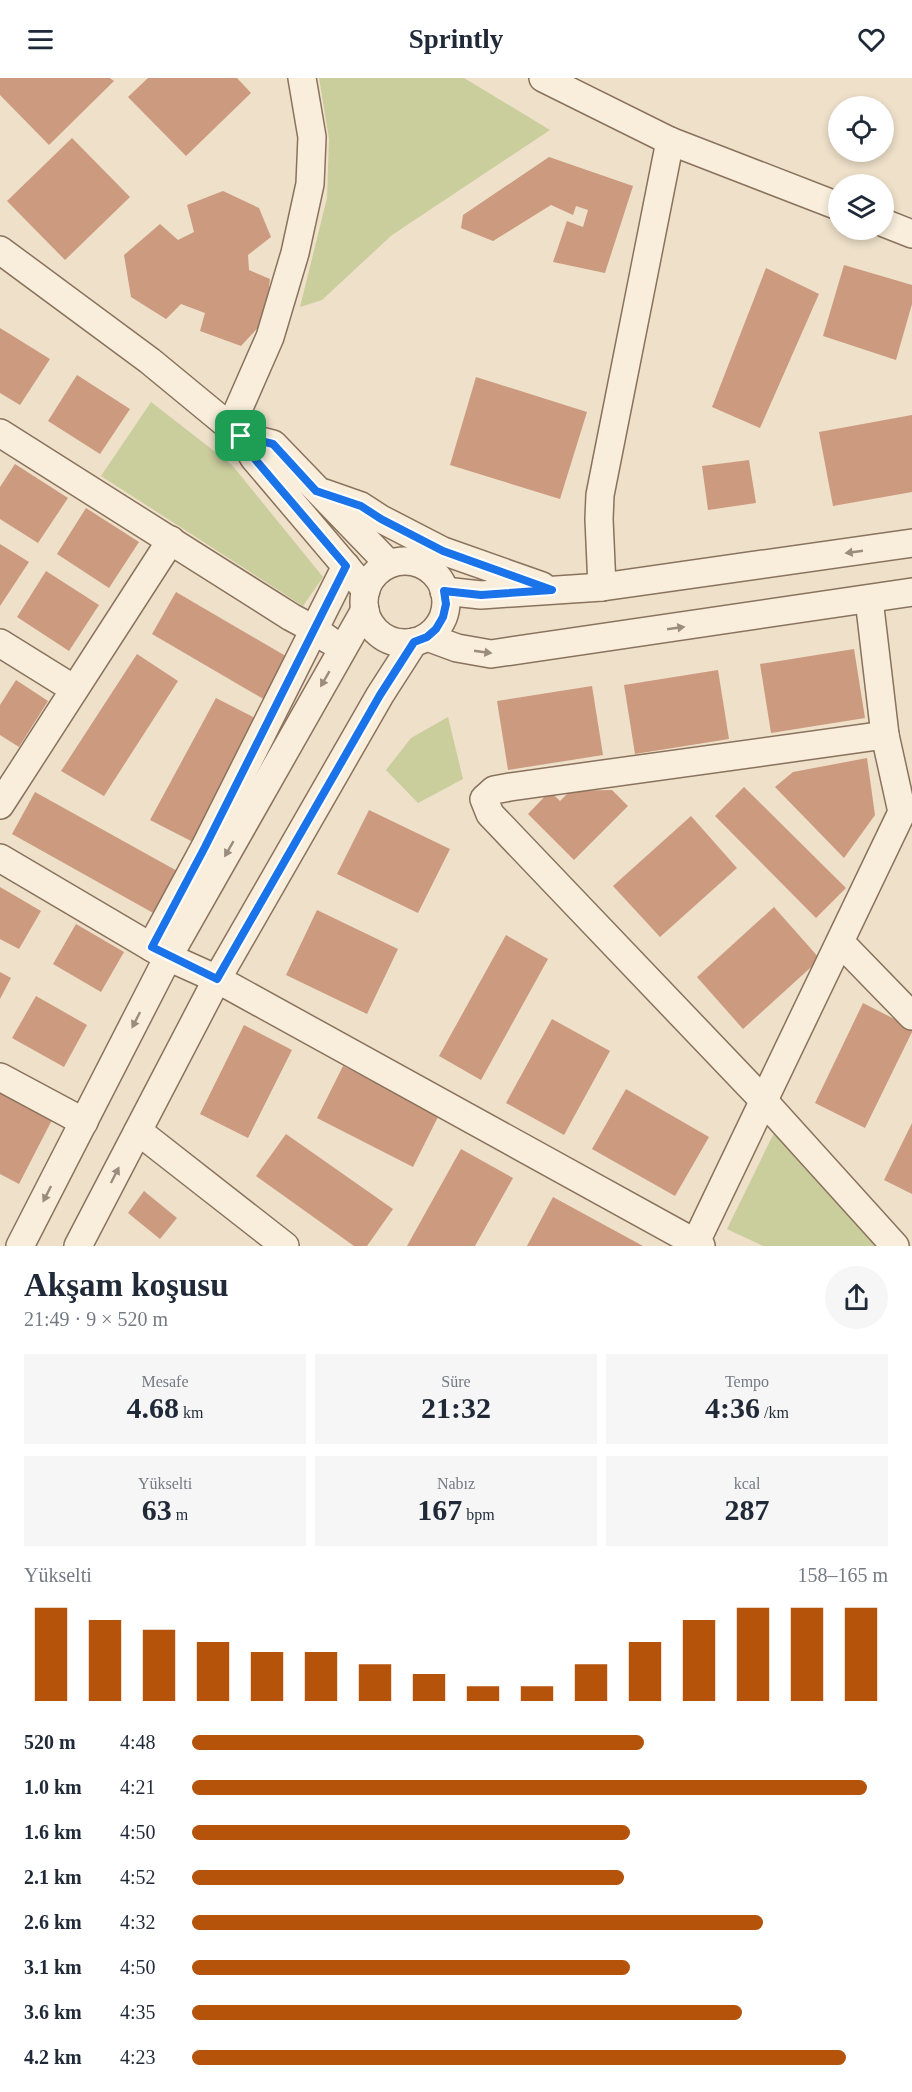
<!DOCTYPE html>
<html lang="tr">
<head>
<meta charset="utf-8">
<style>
	body { margin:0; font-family:Georgia,serif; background:#f6f6f7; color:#1f2937; height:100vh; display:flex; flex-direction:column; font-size:22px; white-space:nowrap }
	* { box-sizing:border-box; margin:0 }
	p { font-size:20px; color:#747a83 }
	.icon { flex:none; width:33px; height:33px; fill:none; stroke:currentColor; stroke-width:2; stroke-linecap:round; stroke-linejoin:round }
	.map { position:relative; height:1168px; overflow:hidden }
	.sheet { display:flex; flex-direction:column; background:#fff; flex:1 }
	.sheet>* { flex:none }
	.buttons { position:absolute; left:828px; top:18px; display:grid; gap:12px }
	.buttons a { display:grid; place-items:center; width:66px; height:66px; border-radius:50%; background:#fff; box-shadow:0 3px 9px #0003; font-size:30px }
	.pin { position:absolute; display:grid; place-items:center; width:51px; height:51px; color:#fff; margin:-26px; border-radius:12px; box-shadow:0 3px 9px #0006 }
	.round { display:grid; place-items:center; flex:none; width:63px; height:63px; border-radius:32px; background:#f6f6f7 }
	.overview { display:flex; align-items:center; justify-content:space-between; height:102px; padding:0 24px }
	h1 { font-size:33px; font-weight:600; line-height:45px }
	.metrics { display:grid; grid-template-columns:repeat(3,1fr); gap:9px; height:102px; padding:6px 24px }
	.metrics div { display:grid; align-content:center; border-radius:0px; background:#f6f6f7; text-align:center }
	.metrics b { font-size:30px; font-weight:600 }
	.metrics small { font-size:16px; font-weight:400 }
	.metrics p { font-size:16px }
	.chart { height:168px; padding:12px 24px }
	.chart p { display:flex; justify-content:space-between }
	.chart svg { width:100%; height:108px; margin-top:6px; stroke:#b45309; stroke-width:6 }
	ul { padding:0 24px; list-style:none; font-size:20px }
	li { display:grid; grid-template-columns:96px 72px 1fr; align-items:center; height:45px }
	li i { height:15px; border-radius:8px; background:#b45309 }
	header { display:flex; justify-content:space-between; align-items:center; height:78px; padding:0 24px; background:#fff; font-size:27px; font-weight:600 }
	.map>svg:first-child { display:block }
	.green { fill:#cacd9c }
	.building { fill:#cc9a7f }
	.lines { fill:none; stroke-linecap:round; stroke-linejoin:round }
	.minor-casing { stroke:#8a725d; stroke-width:30 }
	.minor { stroke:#f9eedc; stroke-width:27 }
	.oneway { fill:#9a8d7e }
	.route-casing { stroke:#fff; stroke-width:12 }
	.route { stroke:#1a73e8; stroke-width:8 }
</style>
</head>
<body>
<header><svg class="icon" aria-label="menu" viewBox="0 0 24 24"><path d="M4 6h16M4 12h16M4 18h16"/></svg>Sprintly<svg class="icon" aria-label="heart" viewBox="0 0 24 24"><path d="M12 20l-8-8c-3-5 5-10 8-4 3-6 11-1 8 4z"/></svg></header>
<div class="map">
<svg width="912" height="1168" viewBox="0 0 912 1168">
	<rect width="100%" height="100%" fill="#eee0c9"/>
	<g class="green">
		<polygon points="319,0 464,0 550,52 392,157 322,222 300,229 327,120 329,61"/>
		<polygon points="151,324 232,387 323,499 303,528 101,398"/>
		<polygon points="448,639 463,701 418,725 386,692 411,660"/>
		<polygon points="774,1055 877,1168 763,1168 727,1151"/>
	</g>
	<g class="building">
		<polygon points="0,0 110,0 114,3 49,67 0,17"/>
		<polygon points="148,0 237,0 251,15 186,78 128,19"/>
		<polygon points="72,60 130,119 65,182 7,123"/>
		<polygon points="549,79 633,108 605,195 553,184 567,143 583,149 588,132 576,128 573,137 551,127 493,163 461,150 463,137"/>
		<polygon points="223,113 259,130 271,159 248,177 249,192 270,201 265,242 241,268 200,253 205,235 181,226 166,241 131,219 124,177 160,146 178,162 194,154 187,127"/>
		<polygon points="844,187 912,207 912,226 896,282 823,258"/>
		<polygon points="766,190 819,216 760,350 712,329"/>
		<polygon points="0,250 50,281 20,327 0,315"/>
		<polygon points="77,297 130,331 100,376 48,343"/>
		<polygon points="476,299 587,334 560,421 450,387"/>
		<polygon points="912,337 912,414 833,428 819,354"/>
		<polygon points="749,382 756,425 708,432 702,388"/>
		<polygon points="15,386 68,420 38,465 0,441 0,409"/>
		<polygon points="86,430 139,464 109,510 57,476"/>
		<polygon points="0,466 29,484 0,528"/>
		<polygon points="46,493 99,527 69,573 17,539"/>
		<polygon points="176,514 296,584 272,626 152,556"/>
		<polygon points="854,571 865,640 771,655 760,586"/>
		<polygon points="137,576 178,603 104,718 61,693"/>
		<polygon points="718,592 729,661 635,676 624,607"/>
		<polygon points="16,602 48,623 19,669 0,657 0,627"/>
		<polygon points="592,608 603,677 508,692 497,623"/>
		<polygon points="216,620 261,643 193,764 150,742"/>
		<polygon points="867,680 875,737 844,780 775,709 793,694"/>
		<polygon points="744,709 846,810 816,840 715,738"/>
		<polygon points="612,712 628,728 574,782 528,736 550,713 560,723 570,713"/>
		<polygon points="35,714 179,794 155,836 12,756"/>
		<polygon points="369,732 450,771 418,835 337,796"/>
		<polygon points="691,738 737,790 660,859 613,808"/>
		<polygon points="0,809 41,833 19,871 0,861"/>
		<polygon points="774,829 820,881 743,951 697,899"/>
		<polygon points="317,832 398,871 367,936 286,897"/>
		<polygon points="76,846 124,874 101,914 53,886"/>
		<polygon points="506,857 548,881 481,1002 439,978"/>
		<polygon points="0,894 11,900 0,921"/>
		<polygon points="36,918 87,947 64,989 12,960"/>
		<polygon points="863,925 912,950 912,954 865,1050 815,1025"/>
		<polygon points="552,941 610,973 564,1057 506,1025"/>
		<polygon points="244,947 292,972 248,1060 200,1036"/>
		<polygon points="343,988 439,1037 413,1089 317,1040"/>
		<polygon points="626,1011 709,1059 675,1118 592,1071"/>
		<polygon points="0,1013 53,1040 19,1106 0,1096"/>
		<polygon points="912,1045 912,1116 884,1102"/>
		<polygon points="286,1056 393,1131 367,1168 354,1168 256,1098"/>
		<polygon points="461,1071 513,1100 475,1168 407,1168"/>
		<polygon points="144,1113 177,1140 160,1161 128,1135"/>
		<polygon points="553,1119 643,1168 527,1168"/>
	</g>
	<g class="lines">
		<defs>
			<g id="minor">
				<polyline points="543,0 670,63 838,128"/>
				<polyline points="884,145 912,156"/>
				<polyline points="0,172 150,283 241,358"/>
				<polyline points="231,348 270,259 295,175 310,106 312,59 302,0"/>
				<polyline points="0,355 291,539 315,552 329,562"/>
				<polyline points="324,415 361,428 381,441 443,473 542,508"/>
				<circle cx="405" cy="524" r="41"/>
				<polyline points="602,509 599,441 600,417 670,63"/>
				<polyline points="366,512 254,380 241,358 273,366 389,486"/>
				<polyline points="444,513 481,517 602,509 912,465"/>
				<polyline points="427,559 457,570 491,576 912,514"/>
				<polyline points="0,565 74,611"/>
				<polyline points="885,657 510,709 494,712 484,721 490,736 763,1022 895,1168"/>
				<polyline points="0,727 171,462"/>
				<polyline points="0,780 168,879 217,901 701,1168"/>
				<polyline points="841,865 912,938"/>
				<polyline points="151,869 205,769 346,488"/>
				<polyline points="0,999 84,1044"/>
				<polyline points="138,1053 285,1168"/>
				<polyline points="20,1168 168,879 365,532"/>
				<polyline points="78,1168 217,901 380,617 414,564"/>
				<polyline points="694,1168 902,734 885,657 869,521"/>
			</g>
		</defs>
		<use href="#minor" class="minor-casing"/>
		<use href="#minor" class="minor"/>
	</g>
	<defs><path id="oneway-solid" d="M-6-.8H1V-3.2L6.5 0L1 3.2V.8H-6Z" transform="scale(1.5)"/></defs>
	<g class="oneway">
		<use href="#oneway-solid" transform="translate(854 474) rotate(172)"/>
		<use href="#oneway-solid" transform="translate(676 550) rotate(-8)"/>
		<use href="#oneway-solid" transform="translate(483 574) rotate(8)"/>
		<use href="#oneway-solid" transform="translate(325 601) rotate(120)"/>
		<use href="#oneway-solid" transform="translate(229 771) rotate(120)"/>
		<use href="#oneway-solid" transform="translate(136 942) rotate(117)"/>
		<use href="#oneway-solid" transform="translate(115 1097) rotate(-63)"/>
		<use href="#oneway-solid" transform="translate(47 1116) rotate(117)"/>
	</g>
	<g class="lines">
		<defs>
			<polygon id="route" points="241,358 273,366 316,413 361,428 381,441 443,473 552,512 481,517 444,513 446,526 443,539 436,551 427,559 414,564 380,617 217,901 152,869 205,769 346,488 254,380"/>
		</defs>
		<use href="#route" class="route-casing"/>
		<use href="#route" class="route"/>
	</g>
</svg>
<div class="buttons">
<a><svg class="icon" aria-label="locate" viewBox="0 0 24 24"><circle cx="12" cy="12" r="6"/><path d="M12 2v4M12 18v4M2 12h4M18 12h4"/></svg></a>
<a><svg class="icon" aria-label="layers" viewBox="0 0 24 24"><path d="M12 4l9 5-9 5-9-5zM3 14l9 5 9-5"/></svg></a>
</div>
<div class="pin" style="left:241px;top:358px;background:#1e9e55"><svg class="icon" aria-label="arrive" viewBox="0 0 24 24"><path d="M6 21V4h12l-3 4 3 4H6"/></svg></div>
</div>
<section class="sheet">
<div class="overview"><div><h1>Akşam koşusu</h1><p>21:49 · 9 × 520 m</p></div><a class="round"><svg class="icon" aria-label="share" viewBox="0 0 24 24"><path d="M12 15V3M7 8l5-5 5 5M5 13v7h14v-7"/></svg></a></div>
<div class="metrics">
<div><p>Mesafe</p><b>4.68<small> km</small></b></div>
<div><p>Süre</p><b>21:32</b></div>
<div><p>Tempo</p><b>4:36<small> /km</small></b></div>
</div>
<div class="metrics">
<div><p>Yükselti</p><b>63<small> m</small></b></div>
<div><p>Nabız</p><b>167<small> bpm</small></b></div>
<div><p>kcal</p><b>287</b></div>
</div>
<div class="chart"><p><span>Yükselti</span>158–165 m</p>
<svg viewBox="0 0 160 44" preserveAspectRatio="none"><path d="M5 44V6M15 44V11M25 44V15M35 44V20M45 44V24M55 44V24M65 44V29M75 44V33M85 44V38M95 44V38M105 44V29M115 44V20M125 44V11M135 44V6M145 44V6M155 44V6"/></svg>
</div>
<ul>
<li><b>520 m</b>4:48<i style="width:65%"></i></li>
<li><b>1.0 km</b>4:21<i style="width:97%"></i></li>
<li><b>1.6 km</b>4:50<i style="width:63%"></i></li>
<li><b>2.1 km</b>4:52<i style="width:62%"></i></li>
<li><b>2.6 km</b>4:32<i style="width:82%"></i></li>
<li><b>3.1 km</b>4:50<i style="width:63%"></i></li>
<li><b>3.6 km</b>4:35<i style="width:79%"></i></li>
<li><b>4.2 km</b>4:23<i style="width:94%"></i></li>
</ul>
</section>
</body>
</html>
